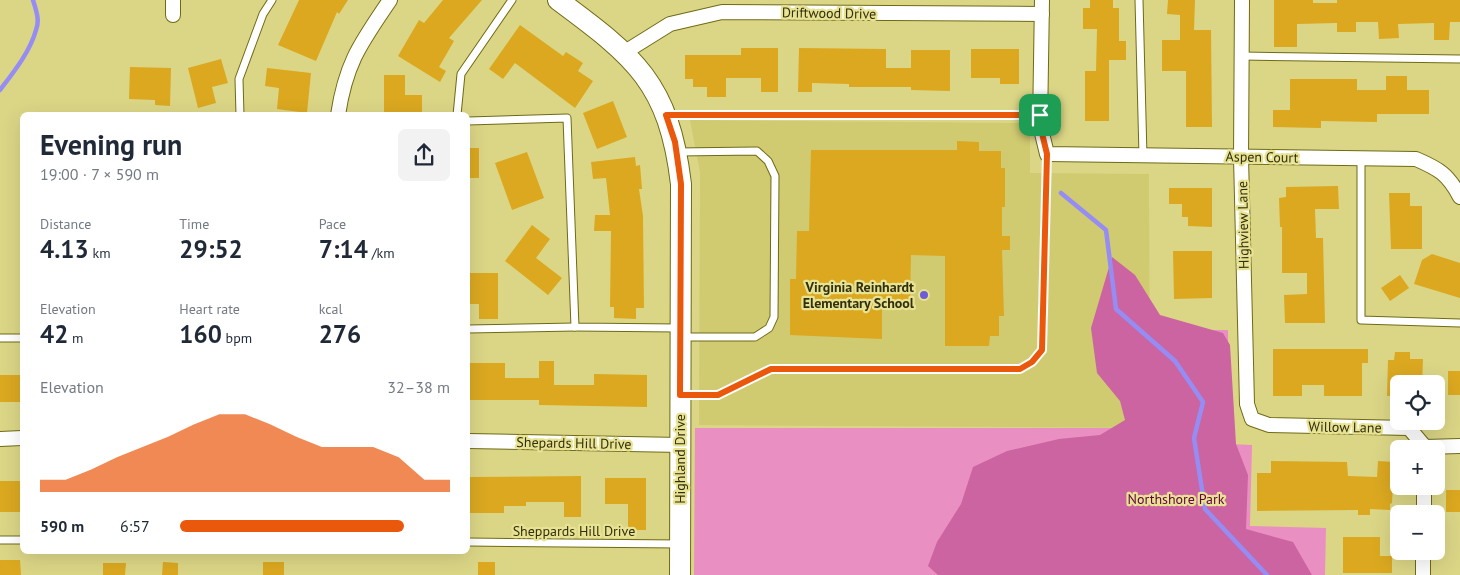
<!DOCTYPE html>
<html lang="en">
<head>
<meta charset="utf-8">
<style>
	body { margin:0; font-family:"PT Sans",sans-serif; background:#f2f2f3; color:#1f2937; height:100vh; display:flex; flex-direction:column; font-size:19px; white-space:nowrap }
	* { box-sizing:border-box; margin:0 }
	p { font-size:16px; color:#747a83 }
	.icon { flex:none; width:28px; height:28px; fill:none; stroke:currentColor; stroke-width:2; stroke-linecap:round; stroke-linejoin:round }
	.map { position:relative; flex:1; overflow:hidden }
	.side { position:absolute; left:20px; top:112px; width:450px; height:442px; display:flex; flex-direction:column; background:#fff; border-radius:8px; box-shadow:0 5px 20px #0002 }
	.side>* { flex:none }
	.buttons { position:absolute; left:1390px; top:375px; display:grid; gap:10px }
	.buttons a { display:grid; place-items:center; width:55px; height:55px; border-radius:8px; background:#fff; box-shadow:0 5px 20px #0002; font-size:25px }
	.pin { position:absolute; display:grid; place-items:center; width:42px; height:42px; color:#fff; margin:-21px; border-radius:10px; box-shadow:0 2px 8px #0006 }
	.round { display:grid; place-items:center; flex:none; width:52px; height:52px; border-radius:8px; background:#f2f2f3 }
	.summary { display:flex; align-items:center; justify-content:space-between; height:85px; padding:0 20px }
	h1 { font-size:28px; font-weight:600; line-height:38px }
	.stats { display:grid; grid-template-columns:repeat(3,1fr); gap:8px; height:85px; padding:5px 20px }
	.stats div { display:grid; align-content:center }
	.stats b { font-size:25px; font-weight:600 }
	.stats small { font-size:14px; font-weight:400 }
	.stats p { font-size:14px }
	.chart { height:140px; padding:10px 20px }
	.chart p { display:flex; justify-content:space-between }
	.chart svg { width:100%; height:90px; margin-top:5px; fill:#ea580c; opacity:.7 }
	ul { padding:0 20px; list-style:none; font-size:16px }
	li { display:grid; grid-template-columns:80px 60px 1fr; align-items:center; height:38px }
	li i { height:12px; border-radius:6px; background:#ea580c }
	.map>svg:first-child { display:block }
	.built { fill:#d0ca71 }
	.green { fill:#ea8fc2 }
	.forest { fill:#cb64a1 }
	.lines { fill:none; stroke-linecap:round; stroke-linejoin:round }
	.stream { stroke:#958df4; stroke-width:4.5 }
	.building { fill:#dba820 }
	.lane-casing { stroke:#706a14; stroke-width:9 }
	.street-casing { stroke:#706a14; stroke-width:16 }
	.secondary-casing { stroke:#706a14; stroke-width:22 }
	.lane { stroke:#fff; stroke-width:7 }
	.street { stroke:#fff; stroke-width:14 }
	.secondary { stroke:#fff; stroke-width:20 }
	.route-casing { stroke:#fff; stroke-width:10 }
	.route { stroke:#ea580c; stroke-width:6 }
	.poi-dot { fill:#6e5dd7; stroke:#e8e392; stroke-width:2 }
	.labels { text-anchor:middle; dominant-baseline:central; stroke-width:4.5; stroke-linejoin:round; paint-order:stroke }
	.street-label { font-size:14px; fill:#322f0e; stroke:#e8e392 }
	.poi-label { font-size:14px; font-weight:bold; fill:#322f0e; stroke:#e8e392; text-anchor:end }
	.park-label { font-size:14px; fill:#640047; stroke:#e8e392 }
</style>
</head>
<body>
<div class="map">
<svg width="1460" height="575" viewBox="0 0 1460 575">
	<rect width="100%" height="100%" fill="#dbd686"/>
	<polygon class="built" points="690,120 1030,123 1030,173 1149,174 1150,428 699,425 700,172"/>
	<polygon class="green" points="1149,330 1228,330 1229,444 1252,445 1250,526 1326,528 1325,575 694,575 695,428 1150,428"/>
	<polygon class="forest" points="1112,257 1135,275 1160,315 1223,333 1230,345 1236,444 1248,475 1246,529 1293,542 1312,575 938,575 928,566 937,542 961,504 973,467 1007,451 1059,439 1100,435 1125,420 1120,401 1097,373 1091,328"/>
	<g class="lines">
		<g class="stream">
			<path d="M 0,90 C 13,73 30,52 36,30 C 40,20 36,10 33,0"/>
			<polyline points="1061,193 1106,230 1116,309 1175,361 1203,402 1194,438 1205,509 1267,575"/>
		</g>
	</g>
	<g class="building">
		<polygon points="299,0 348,0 339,14 337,12 316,61 278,45"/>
		<polygon points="443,0 482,0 449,38 454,41 439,67 446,71 440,82 398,56 419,20 424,23"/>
		<polygon points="1090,0 1113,0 1113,8 1119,8 1119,41 1126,41 1126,60 1109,60 1109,121 1085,121 1085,71 1096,71 1097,29 1083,29 1083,8 1090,8"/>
		<polygon points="1168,0 1195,0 1194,30 1211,30 1212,127 1186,127 1186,71 1162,71 1162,40 1180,40 1180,15 1167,14"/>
		<polygon points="1274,0 1313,0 1313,3 1337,3 1337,0 1460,0 1460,22 1450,22 1449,40 1434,40 1434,23 1398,24 1399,38 1379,39 1378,22 1356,22 1356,32 1337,32 1337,23 1297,24 1297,47 1274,47"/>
		<polygon points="520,25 563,56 566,52 583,63 578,71 593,81 575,108 515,63 503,79 489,69"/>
		<polygon points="741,48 778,48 778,92 761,92 761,78 726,78 726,97 707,97 707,87 693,87 693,79 685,79 685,55 741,55"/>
		<polygon points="799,48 886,49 886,68 911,68 911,50 950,50 950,91 911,90 911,87 849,87 849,84 812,83 812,92 798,92"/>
		<polygon points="971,49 1019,49 1019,84 1000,84 1000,78 971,78"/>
		<polygon points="221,59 228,83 212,87 216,103 198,108 188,68"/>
		<polygon points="130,67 171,68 170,106 155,105 155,100 129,99"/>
		<polygon points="267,68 311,73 307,113 277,109 279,88 265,86"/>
		<polygon points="384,75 405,75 405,95 422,95 422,112 384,112"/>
		<polygon points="1386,76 1407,76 1407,90 1429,90 1429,114 1377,114 1377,122 1321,121 1321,128 1273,127 1273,110 1290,110 1290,79 1357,79 1357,90 1386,90"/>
		<polygon points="613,101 627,137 597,149 583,113"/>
		<polygon points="957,141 979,142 979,151 1001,151 1001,168 1005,168 1005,207 1002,207 1002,236 1010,236 1010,250 1002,250 1004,316 999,316 999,336 990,336 989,346 945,346 945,256 911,255 910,302 886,302 886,309 882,309 882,339 790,335 790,279 796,279 797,231 809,231 811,150 957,150"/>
		<rect x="468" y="148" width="11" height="30"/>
		<polygon points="527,152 544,198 512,210 495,163"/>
		<polygon points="635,157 636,166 640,165 642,189 639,189 643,216 644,308 636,308 636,319 614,318 614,307 610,307 611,231 594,231 595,215 610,215 606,178 593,179 591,162"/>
		<polygon points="1338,186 1339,209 1315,209 1316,238 1323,238 1325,323 1285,323 1284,295 1307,294 1307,273 1282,273 1282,227 1280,227 1279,198 1286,197 1286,187"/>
		<polygon points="1169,188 1212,188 1212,227 1188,226 1188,217 1182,217 1182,204 1169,204"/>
		<polygon points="1389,193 1410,193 1410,206 1422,206 1422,249 1391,249"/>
		<polygon points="532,225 550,239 536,258 562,278 548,295 505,261"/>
		<polygon points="1173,251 1212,251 1212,298 1174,299"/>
		<polygon points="1432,254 1460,263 1460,298 1414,284 1422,260"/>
		<polygon points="468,273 498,273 498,319 479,319 479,304 468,304"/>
		<polygon points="1400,275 1409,288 1390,301 1381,288"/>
		<polygon points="1273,349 1368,349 1368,363 1362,363 1362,396 1324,396 1324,385 1302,385 1302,396 1273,396"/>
		<polygon points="1395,352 1410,352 1410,359 1423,359 1422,384 1399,384 1399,396 1387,396 1388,360 1394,360"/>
		<polygon points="539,361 554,361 554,385 594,385 594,374 647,375 647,407 539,405 539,400 468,400 468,363 505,363 505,378 539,378"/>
		<rect x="1448" y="371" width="12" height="24"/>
		<rect x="0" y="375" width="22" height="27"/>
		<polygon points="1271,461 1347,462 1348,476 1377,477 1378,461 1394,462 1392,503 1390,504 1390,510 1370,509 1370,515 1358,515 1358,510 1257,511 1257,473 1271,473"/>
		<polygon points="581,476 581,517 564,517 564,502 526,502 526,506 504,506 504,513 468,513 468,477"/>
		<polygon points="605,478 646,478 646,530 628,530 628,504 605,504"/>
		<rect x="0" y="481" width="22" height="31"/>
		<rect x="1446" y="490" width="14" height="22"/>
		<polygon points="1343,537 1380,537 1380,556 1392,556 1392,573 1343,573"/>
		<polygon points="0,560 20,560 21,575 0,575"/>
		<polygon points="163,562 178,563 178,575 162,575"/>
		<rect x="263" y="562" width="21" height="13"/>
		<rect x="478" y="562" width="17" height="13"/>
		<polygon points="103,563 126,563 125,575 103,575"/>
	</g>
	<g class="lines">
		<defs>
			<g id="lane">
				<polyline points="1139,0 1143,156"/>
				<polyline points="1242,56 1460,59"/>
				<polyline points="240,115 239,79 263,14 272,0"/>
				<polyline points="457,115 461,74 512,0"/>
				<polyline points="667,115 1040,115"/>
				<polyline points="468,121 567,118 575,327 678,328"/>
				<polyline points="677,152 757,151 768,161 775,176 774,317 769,328 755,337 682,337"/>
				<polyline points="1361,158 1361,320 1460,323"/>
				<polyline points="468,329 575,327"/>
				<polyline points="0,338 22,338"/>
				<polyline points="682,395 718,395 771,369 1020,369 1032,362 1042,350 1047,154"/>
				<polyline points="0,540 22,540"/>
				<polyline points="468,542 680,544"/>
			</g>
			<g id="street">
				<path d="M 1042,0 L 1040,125 L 1047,154 L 1416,159 C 1439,169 1448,174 1460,197"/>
				<polyline points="1242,0 1241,157 1247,404 1252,419 1269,425 1409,428 1425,447 1460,446"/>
				<polyline points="173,15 173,0"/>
				<polyline points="625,52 670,24 722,12 1042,14"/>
				<path d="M 338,115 C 346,62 361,43 390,0"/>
				<polyline points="0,439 22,438"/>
				<polyline points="468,441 681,445"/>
				<polyline points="1424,514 1424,486"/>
				<polyline points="1423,575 1423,551"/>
			</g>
			<path id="secondary" d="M 558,0 C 635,57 669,83 681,184 L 680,575"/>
		</defs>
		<use href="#lane" class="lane-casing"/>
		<use href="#street" class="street-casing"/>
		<use href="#secondary" class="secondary-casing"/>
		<use href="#lane" class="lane"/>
		<use href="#street" class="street"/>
		<use href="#secondary" class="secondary"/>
	</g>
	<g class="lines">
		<defs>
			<polygon id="route" points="666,115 1040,115 1040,125 1047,154 1042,350 1032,362 1020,369 771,369 718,395 680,395 681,184 675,142"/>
		</defs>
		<use href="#route" class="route-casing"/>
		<use href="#route" class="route"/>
	</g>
	<circle class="poi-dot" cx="924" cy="295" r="5"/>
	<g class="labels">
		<g class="street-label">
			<text transform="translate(829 13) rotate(1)">Driftwood Drive</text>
			<text transform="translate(1262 157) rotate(1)">Aspen Court</text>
			<text transform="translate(1243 225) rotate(-91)">Highview Lane</text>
			<text transform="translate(1345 427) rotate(1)">Willow Lane</text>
			<text transform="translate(574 443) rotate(1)">Shepards Hill Drive</text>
			<text transform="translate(680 459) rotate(-90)">Highland Drive</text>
			<text x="574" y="531">Sheppards Hill Drive</text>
		</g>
		<g class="poi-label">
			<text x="914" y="287">Virginia Reinhardt<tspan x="914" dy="16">Elementary School</tspan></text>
		</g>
		<g class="park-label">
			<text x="1176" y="499">Northshore Park</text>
		</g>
	</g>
</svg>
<div class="buttons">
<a><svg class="icon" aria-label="locate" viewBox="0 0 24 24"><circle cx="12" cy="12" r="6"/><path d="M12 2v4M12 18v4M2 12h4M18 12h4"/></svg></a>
<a>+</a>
<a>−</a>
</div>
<div class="pin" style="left:1040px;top:115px;background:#1e9e55"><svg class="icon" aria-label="arrive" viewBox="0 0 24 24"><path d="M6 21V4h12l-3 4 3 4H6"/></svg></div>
<section class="side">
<div class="summary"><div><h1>Evening run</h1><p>19:00 · 7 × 590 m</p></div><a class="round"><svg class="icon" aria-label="share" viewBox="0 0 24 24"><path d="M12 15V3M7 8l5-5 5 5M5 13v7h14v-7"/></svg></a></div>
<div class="stats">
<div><p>Distance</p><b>4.13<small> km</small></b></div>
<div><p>Time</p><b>29:52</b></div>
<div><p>Pace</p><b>7:14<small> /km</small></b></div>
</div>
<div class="stats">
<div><p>Elevation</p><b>42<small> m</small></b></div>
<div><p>Heart rate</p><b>160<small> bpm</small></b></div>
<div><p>kcal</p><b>276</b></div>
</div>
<div class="chart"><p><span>Elevation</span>32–38 m</p>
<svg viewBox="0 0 160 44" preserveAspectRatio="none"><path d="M0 44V38L10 38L20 33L30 27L40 22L50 17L60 11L70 6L80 6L90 11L100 17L110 22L120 22L130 22L140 27L150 38L160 38V44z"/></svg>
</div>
<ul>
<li><b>590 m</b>6:57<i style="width:83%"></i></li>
</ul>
</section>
</div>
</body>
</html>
